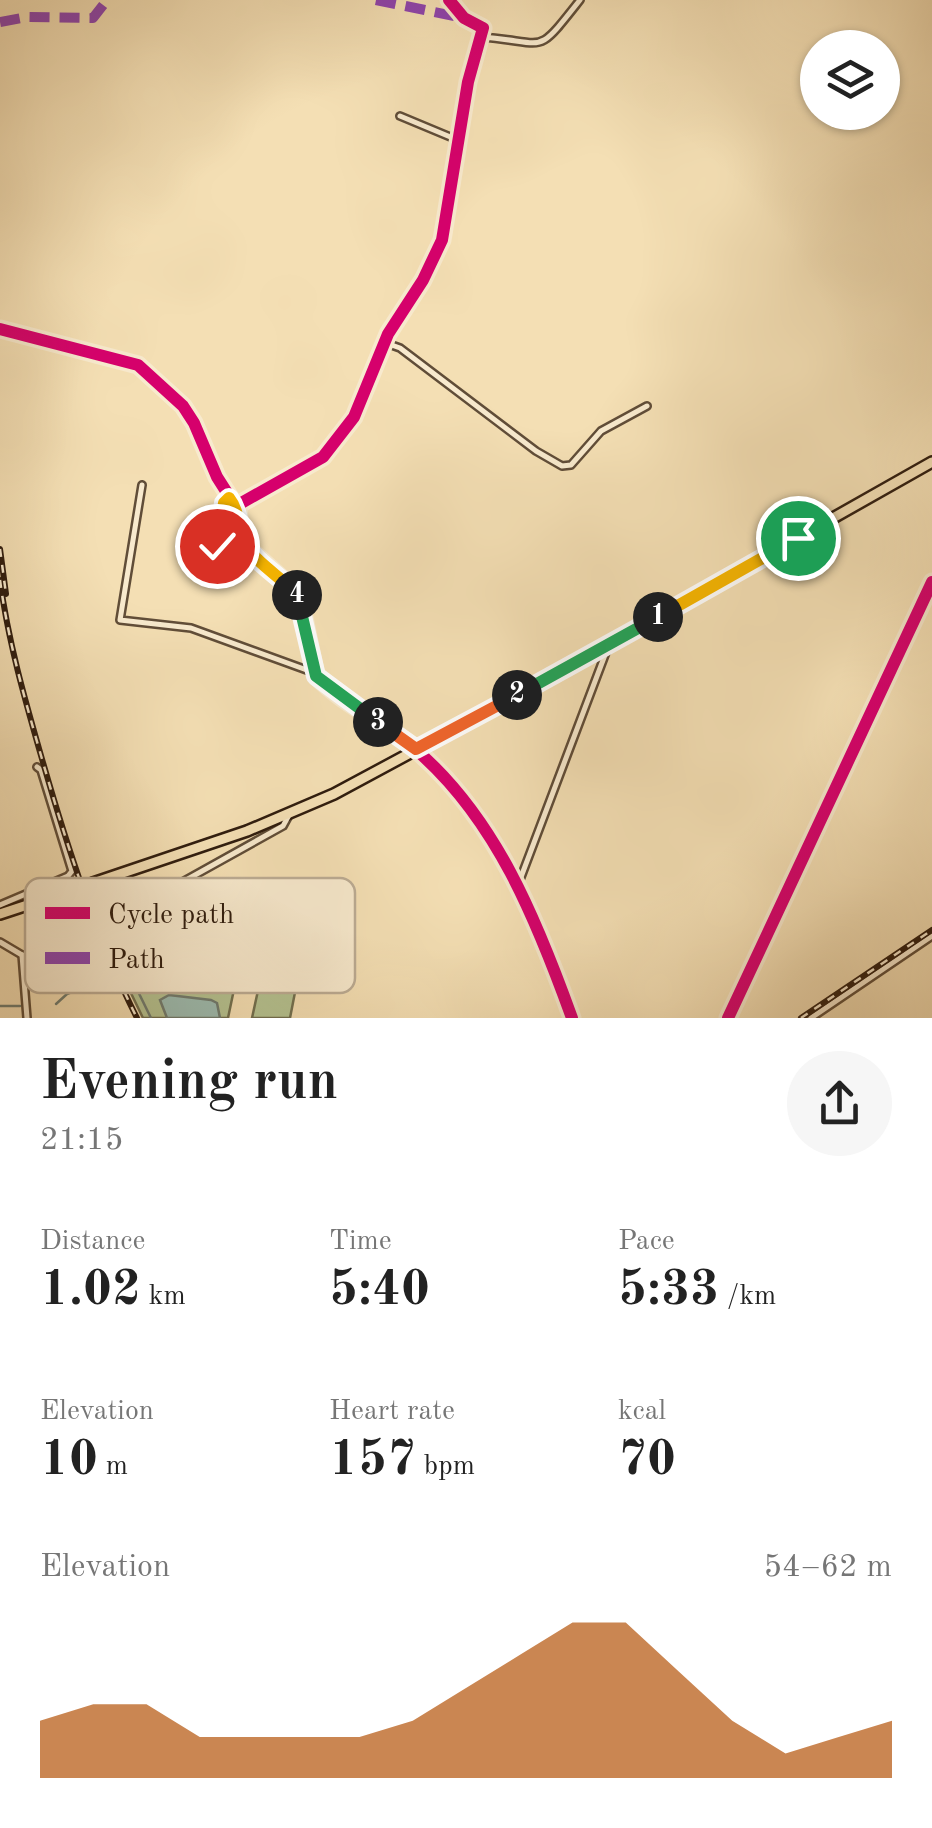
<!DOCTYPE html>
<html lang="en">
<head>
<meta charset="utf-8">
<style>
	body { margin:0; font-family:"Old Standard TT",serif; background:#f6f6f6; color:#222; height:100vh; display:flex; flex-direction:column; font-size:38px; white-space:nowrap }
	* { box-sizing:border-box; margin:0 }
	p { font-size:32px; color:#767676 }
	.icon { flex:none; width:55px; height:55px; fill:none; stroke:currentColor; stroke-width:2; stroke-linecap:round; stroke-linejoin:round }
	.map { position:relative; height:1018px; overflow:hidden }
	.details { display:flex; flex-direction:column; background:#fff; flex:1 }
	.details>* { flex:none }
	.fabs { position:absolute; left:800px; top:30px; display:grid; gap:20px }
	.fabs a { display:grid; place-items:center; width:100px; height:100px; border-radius:50%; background:#fff; box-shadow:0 2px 8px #0004; font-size:50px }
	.pin { position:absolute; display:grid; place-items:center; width:85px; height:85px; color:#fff; margin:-42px; border:5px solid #fff; border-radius:50%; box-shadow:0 2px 10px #0007 }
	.km { position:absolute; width:50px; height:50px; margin:-25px; border-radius:50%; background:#222; color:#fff; font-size:28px; line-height:50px; text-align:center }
	.round { display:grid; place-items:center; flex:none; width:105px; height:105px; border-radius:52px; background:#f6f6f6 }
	.summary { display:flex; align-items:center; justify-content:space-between; height:170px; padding:0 40px }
	h1 { font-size:55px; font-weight:800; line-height:75px }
	.figures { display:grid; grid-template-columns:repeat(3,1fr); gap:15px; height:170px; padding:10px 40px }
	.figures div { display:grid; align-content:center }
	.figures b { font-size:50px; font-weight:800 }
	.figures small { font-size:28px; font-weight:400 }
	.figures p { font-size:28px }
	.chart { height:280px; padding:20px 40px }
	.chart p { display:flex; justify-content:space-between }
	.chart svg { width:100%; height:180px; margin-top:10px; fill:#b45309; opacity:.7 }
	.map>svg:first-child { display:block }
	.green { fill:#b5c392; stroke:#727050; stroke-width:2.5 }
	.water { fill:#9cbcb1; stroke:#707c70; stroke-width:2.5 }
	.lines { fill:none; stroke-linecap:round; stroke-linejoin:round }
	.stream { stroke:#707c70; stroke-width:2.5 }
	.minor-casing { stroke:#604d38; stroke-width:10 }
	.tertiary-casing { stroke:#604d38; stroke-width:11 }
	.primary-casing { stroke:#2f1c0e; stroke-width:14 }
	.minor { stroke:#f8eace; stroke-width:5 }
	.tertiary { stroke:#f8eace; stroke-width:6 }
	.primary { stroke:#f4dfb4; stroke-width:9 }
	.rail-casing { stroke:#2f1c0e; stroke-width:6 }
	.rail { stroke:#f8eace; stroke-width:2.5; stroke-dasharray:8; stroke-linecap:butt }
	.primary-bridge-casing { stroke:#2f1c0e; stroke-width:14; stroke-linecap:butt }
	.primary-bridge { stroke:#f4dfb4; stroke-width:9 }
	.quiet { stroke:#8e44ad; stroke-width:10; stroke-dasharray:20 10; stroke-linecap:butt }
	.cycleway-casing { stroke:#f8eace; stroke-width:19 }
	.cycleway { stroke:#d6006c; stroke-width:12 }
	.split-1-casing { stroke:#fff; stroke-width:20 }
	.split-2-casing { stroke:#fff; stroke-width:20 }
	.split-3-casing { stroke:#fff; stroke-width:20 }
	.split-4-casing { stroke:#fff; stroke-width:20 }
	.split-5-casing { stroke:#fff; stroke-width:20 }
	.split-1 { stroke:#f5b400; stroke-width:12 }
	.split-2 { stroke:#22a559; stroke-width:12 }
	.split-3 { stroke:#f0652b; stroke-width:12 }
	.split-4 { stroke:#22a559; stroke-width:12 }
	.split-5 { stroke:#f5b400; stroke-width:12 }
	.key { fill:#f8eace; stroke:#bcac94; stroke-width:2.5 }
	.key-label { font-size:28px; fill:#2f1c0e }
</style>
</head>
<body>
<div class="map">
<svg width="932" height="1018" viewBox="0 0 932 1018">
	<rect width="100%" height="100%" fill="#f4dfb4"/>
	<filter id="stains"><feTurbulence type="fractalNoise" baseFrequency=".002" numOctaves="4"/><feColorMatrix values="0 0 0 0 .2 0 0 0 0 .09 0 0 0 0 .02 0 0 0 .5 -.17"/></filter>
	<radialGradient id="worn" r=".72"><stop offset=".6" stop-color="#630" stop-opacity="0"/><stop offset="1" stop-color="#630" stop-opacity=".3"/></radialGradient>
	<g class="green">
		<polygon points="279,894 313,900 290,1018 252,1018"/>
		<polygon points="167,912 246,932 228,1018 143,1018 99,927 128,915 137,928"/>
	</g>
	<polygon class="water" points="169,995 211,1000 217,1003 220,1018 167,1018 160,1000"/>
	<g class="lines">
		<g class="stream">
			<polyline points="128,971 151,1018"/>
			<polyline points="56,1004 67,994 112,976"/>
			<polyline points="0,1006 20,1006"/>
		</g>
		<defs>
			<g id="minor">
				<path d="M 482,37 C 549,42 534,58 580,0"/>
				<polyline points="400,116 460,141"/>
				<polyline points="386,343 400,348 536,451 562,466 571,465 601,431 647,406"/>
				<polyline points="142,485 120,620 191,628 315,673"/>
				<polyline points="236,506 323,457 354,417 388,334 423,280 442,240 468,82 483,28 464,18 449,0"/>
				<polyline points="217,546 224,503 229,497"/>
				<path d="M 418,751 C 494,826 537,918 572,1018"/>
				<polyline points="518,885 608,647"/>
				<polyline points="0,905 68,876 72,871 41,770 37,767"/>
				<polyline points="132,910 283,826 289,815"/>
				<polyline points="0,942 22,955 27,1018"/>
				<polyline points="22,955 38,960 52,955"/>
				<polyline points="811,1018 932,936"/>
			</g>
			<g id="tertiary">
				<polyline points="0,329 138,365 183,406 194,423 217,477 238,510 241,532 249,549 288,584 301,603 316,676 416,749"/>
				<polyline points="728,1018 932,582"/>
			</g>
			<g id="primary">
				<polyline points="93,883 247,831 334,794 559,673 932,462"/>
				<polyline points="0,914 76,889"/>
			</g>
		</defs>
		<use href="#minor" class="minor-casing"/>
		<use href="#tertiary" class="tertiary-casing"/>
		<use href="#primary" class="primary-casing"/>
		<use href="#minor" class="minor"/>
		<use href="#tertiary" class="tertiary"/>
		<use href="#primary" class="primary"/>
		<defs>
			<g id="rail">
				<polyline points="0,549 6,594"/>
				<path d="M 0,580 C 8,641 25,700 42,759 C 67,846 96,937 137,1018"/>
				<polyline points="801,1018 932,930"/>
			</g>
		</defs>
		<use href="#rail" class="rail-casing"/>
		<use href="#rail" class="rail"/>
		<defs>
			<polyline id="primary-bridge" points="76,889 93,883"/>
		</defs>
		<use href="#primary-bridge" class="primary-bridge-casing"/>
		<use href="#primary-bridge" class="primary-bridge"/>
		<g class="quiet">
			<polyline points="376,0 464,18"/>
			<polyline points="0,22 27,17 93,18 107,0"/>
		</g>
		<defs>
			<g id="cycleway">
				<path d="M 0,329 L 138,365 L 183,406 L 194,423 L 217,477 L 238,510 L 241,532 L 249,549 L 288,584 L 301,603 L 316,676 C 344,705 385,722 415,749 C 496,818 537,921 572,1018"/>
				<polyline points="236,506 323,457 354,417 388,334 423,280 442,240 468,82 483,28 464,18 449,0"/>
				<polyline points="728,1018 932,582"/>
			</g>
		</defs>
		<use href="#cycleway" class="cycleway-casing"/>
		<use href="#cycleway" class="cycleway"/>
	</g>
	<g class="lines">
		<defs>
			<polyline id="split-1" points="658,617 798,538"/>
			<polyline id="split-2" points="517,695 658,617"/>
			<polyline id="split-3" points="378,722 416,749 517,695"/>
			<polyline id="split-4" points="297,595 316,676 378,722"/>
			<path id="split-5" d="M 217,546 L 224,503 L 229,498 C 240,512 237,527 245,543 C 256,564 282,577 297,595"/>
		</defs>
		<use href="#split-1" class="split-1-casing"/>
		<use href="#split-2" class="split-2-casing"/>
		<use href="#split-3" class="split-3-casing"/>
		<use href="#split-4" class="split-4-casing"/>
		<use href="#split-5" class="split-5-casing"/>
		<use href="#split-1" class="split-1"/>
		<use href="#split-2" class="split-2"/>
		<use href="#split-3" class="split-3"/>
		<use href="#split-4" class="split-4"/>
		<use href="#split-5" class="split-5"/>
	</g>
	<rect x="25" y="878" width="330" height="115" rx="15" class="key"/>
	<rect x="45" y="907" width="45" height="12" fill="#d6006c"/>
	<rect x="45" y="952" width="45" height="12" fill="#8e44ad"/>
	<g class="key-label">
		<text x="108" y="923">Cycle path</text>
		<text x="108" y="968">Path</text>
	</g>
	<rect width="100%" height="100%" filter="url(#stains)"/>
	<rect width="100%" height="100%" fill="url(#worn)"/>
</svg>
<div class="fabs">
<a><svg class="icon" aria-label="layers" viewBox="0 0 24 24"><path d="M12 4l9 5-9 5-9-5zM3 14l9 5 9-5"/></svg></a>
</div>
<div class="pin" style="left:798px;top:538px;background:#1e9e55"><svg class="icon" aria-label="arrive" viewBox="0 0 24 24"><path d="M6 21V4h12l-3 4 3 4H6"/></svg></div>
<div class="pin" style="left:217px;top:546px;background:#d93025"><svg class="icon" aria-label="check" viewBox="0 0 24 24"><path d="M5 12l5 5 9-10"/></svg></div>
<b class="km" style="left:658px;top:617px">1</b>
<b class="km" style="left:517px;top:695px">2</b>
<b class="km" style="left:378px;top:722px">3</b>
<b class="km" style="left:297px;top:595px">4</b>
</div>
<section class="details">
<div class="summary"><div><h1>Evening run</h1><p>21:15</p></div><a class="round"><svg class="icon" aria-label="share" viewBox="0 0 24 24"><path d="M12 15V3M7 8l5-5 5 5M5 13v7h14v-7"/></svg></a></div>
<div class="figures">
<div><p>Distance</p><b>1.02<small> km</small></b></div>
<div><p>Time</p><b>5:40</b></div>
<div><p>Pace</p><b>5:33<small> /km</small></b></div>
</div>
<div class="figures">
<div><p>Elevation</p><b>10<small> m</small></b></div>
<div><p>Heart rate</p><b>157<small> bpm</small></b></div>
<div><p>kcal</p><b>70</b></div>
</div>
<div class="chart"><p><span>Elevation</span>54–62 m</p>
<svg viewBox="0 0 160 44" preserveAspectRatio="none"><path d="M0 44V30L10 26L20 26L30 34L40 34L50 34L60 34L70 30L80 22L90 14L100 6L110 6L120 18L130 30L140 38L150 34L160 30V44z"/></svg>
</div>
</section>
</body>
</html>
